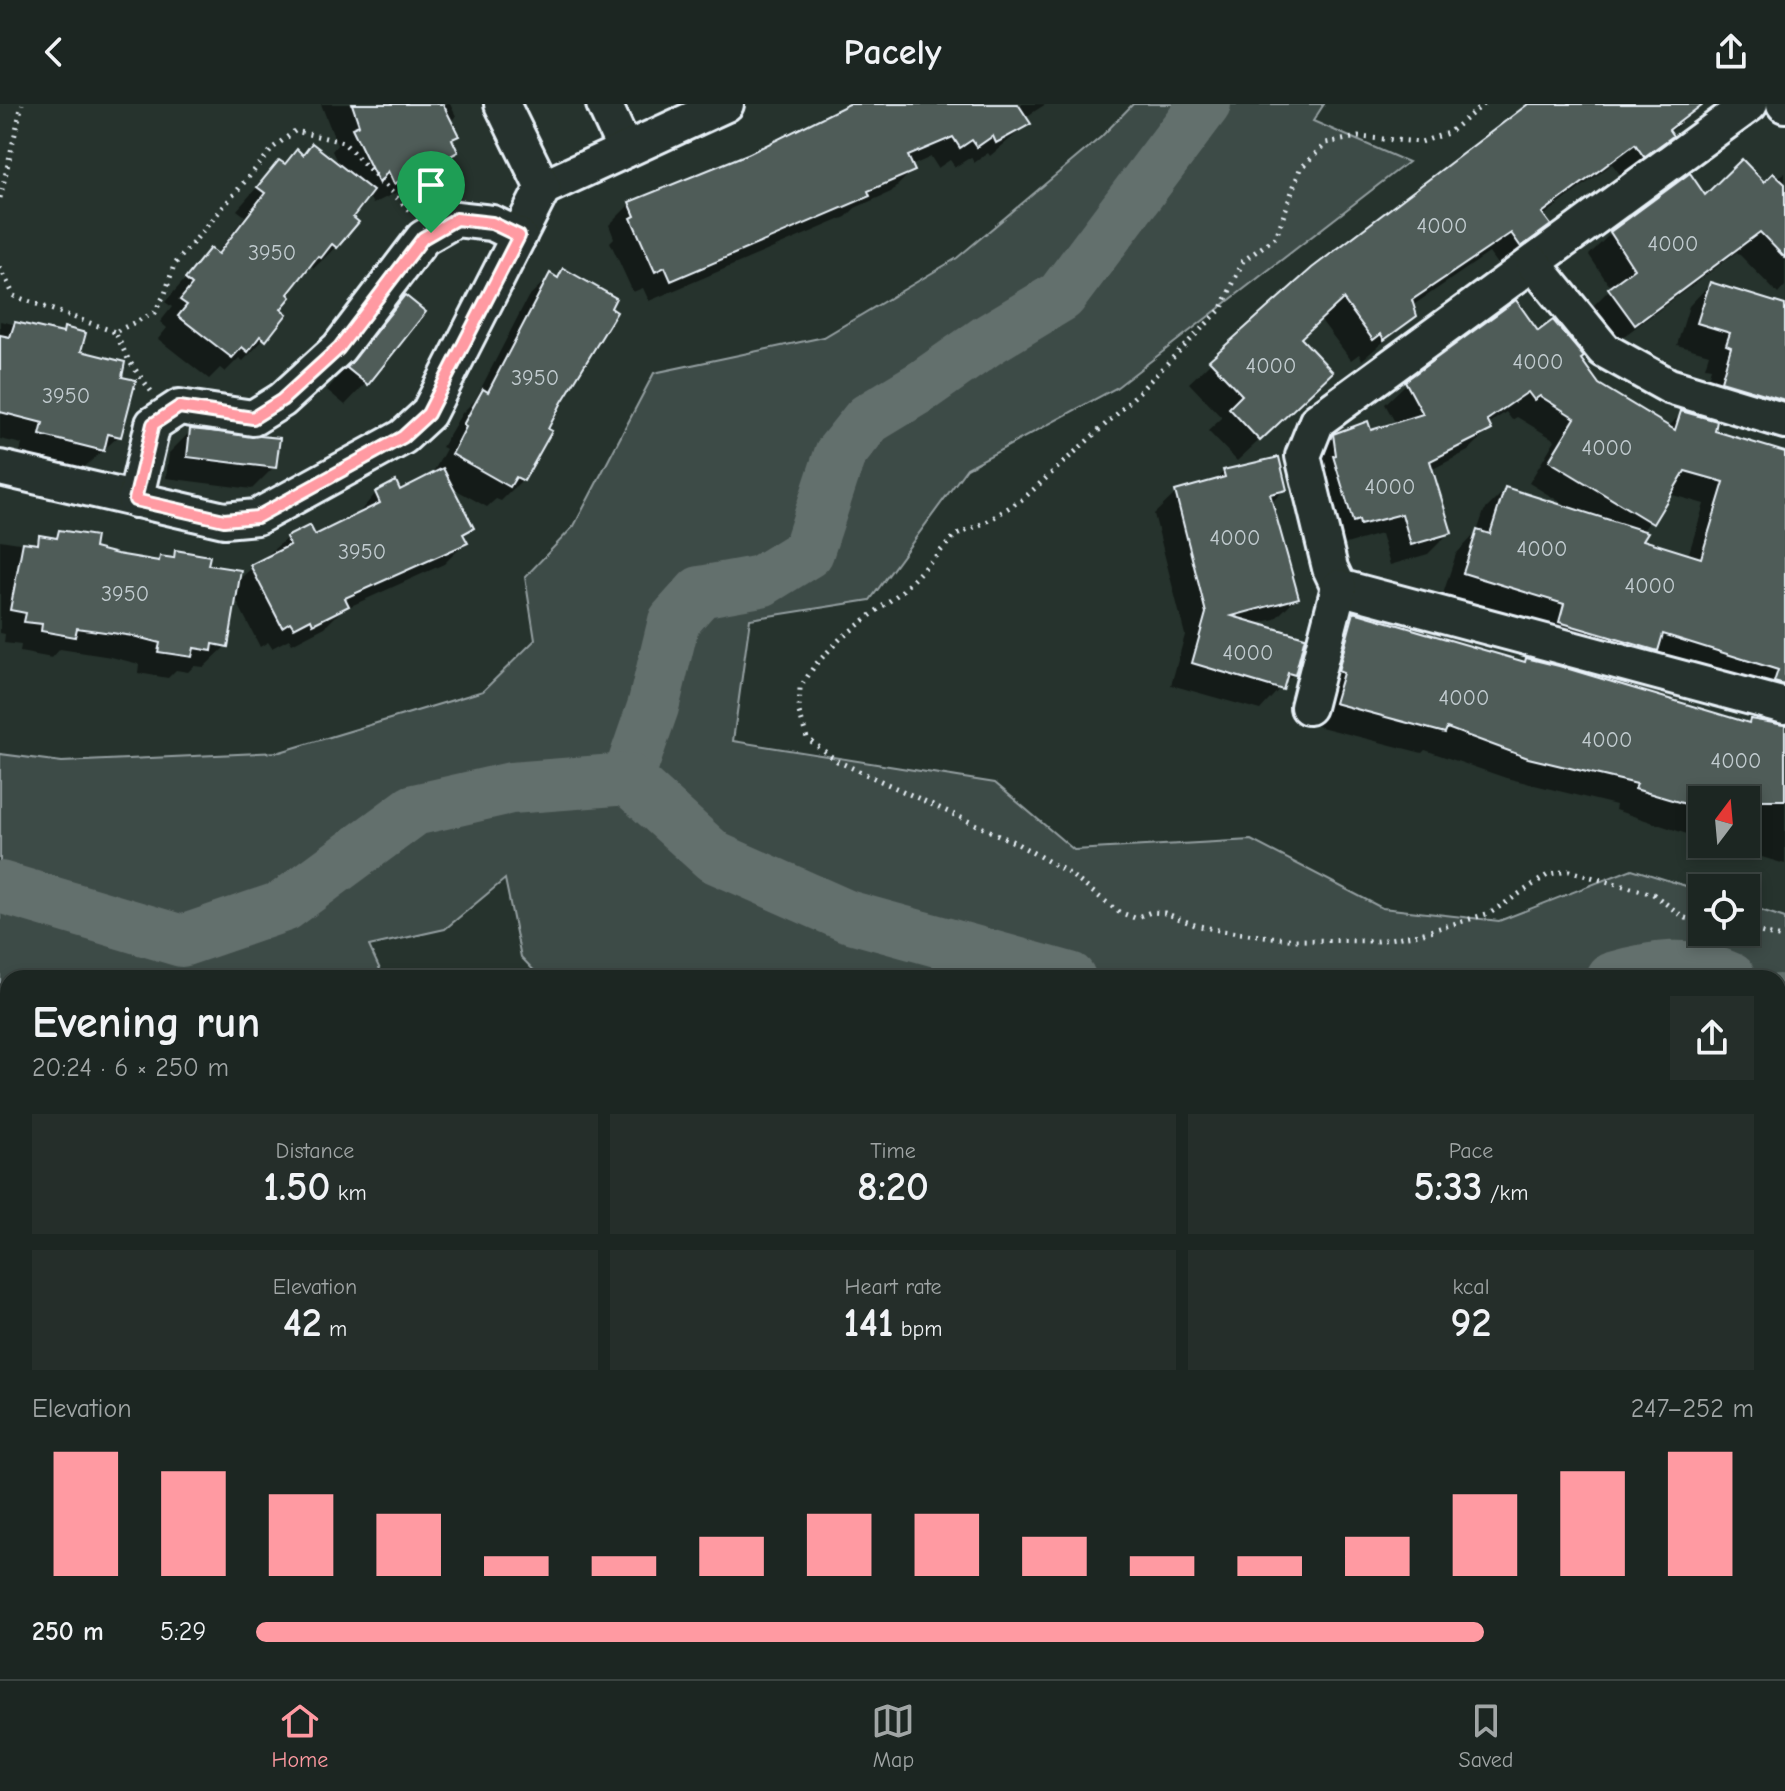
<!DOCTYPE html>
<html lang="en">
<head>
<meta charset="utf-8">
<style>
	body { margin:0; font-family:"Comic Neue",sans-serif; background:#252e2a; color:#f1f3f6; height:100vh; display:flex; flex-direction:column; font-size:30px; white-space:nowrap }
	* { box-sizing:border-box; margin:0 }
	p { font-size:26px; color:#a0a5a5 }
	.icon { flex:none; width:44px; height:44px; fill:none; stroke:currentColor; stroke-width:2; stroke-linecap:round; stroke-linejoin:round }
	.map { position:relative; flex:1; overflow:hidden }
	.details { position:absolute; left:0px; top:866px; width:1786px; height:710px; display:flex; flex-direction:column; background:#1c2622; border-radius:24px 24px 0 0; box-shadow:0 4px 12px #0003,0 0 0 2px #3a4340 }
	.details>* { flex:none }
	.needle { width:52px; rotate:16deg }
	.tools { position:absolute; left:1688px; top:682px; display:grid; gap:16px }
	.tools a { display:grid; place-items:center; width:72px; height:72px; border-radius:0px; background:#1c2622; box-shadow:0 4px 12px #0003,0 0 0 2px #3a4340; font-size:40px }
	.pin { position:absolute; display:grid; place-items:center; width:68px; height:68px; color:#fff; margin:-82px -34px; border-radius:50% 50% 50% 0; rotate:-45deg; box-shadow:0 0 8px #0007 }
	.pin .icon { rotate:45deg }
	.round { display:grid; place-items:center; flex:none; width:84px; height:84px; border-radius:0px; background:#252e2a }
	.summary { display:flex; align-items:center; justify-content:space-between; height:136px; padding:0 32px }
	h1 { font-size:44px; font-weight:800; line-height:60px }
	.metrics { display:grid; grid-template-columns:repeat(3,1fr); gap:12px; height:136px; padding:8px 32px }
	.metrics div { display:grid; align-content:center; border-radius:0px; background:#252e2a; text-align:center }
	.metrics b { font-size:40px; font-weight:800 }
	.metrics small { font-size:22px; font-weight:400 }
	.metrics p { font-size:22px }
	.chart { height:224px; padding:16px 32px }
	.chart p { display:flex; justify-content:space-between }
	.chart svg { width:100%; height:144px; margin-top:8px; stroke:#ff9aa2; stroke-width:6 }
	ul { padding:0 32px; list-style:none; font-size:26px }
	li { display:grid; grid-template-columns:128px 96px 1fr; align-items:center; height:60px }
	li i { height:20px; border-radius:10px; background:#ff9aa2 }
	header { display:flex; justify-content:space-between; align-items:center; height:104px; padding:0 32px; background:#1c2622; font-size:36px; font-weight:800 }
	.tab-bar { display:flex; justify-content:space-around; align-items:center; height:112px; border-top:2px solid #3a4340; background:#1c2622; font-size:22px; color:#a0a5a5 }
	.tab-bar a { display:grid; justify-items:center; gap:4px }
	.tab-bar .on { color:#ff9aa2 }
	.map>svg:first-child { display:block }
	.built { fill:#333f3a }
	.green { fill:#3e4b47; stroke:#939ea0; stroke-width:2 }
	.shadow { fill:#0007; fill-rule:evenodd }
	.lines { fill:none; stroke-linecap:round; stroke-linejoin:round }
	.river { stroke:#636f6d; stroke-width:52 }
	.building { fill:#505c59; stroke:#e8f1f8; stroke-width:2 }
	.minor-casing { stroke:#e8f1f8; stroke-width:40 }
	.path { stroke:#e8f1f8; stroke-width:5; stroke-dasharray:2 6; stroke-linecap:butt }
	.minor { stroke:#26332d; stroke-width:34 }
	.route-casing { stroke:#fff; stroke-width:16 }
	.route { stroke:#ff9aa2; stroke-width:10 }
	.labels { text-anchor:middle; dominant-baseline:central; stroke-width:8; stroke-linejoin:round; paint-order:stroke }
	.number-label { font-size:22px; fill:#c2ccd0 }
</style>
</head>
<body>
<header><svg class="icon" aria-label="back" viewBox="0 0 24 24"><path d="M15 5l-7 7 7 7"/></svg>Pacely<svg class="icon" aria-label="share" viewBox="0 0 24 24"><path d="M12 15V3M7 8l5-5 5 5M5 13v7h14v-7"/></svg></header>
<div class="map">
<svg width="1785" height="1575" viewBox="0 0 1785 1575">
	<rect width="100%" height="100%" fill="#26332d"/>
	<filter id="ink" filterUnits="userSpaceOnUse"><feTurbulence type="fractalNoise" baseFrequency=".0125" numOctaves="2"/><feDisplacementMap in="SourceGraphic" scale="16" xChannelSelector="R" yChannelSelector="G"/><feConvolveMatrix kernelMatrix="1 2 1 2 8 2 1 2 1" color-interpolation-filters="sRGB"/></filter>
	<g filter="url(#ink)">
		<polygon class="built" points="0,965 8,967 8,1568 1778,1568 1778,1266 1785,1267 1785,1575 0,1575"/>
		<g class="green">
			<polygon points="1133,0 1324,0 1313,17 1408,58 1116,284 967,364 870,496 750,515 733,637 995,679 1074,746 1251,736 1382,804 1499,817 1632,765 1702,787 1702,828 1746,828 1746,801 1785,814 1785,1232 1778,1206 1778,874 541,874 521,853 505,775 445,825 369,842 384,874 8,874 8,931 0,929 0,650 62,658 280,648 483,587 535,536 525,473 574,422 654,269 824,233 957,154 1101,33"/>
			<polygon points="0,1020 8,1022 8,1506 0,1504"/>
		</g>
		<g class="shadow">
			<polygon points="321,0 450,0 456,12 450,18 457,32 451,38 456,48 422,83 402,93 399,87 373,100 368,91 350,113 336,143 314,164 311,162 298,174 264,235 243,257 239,254 225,268 220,264 209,275 158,235 167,224 160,218 172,203 165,198 210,147 215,151 245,112 237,106 279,58 283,62 297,48 340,64 332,47 337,41"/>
			<polygon points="856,0 1046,0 1024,14 1028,20 990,52 988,49 974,59 971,53 955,63 950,56 938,64 931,53 911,62 913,66 891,88 855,104 846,113 649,197 643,184 633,188 610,138 614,134 609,121 630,100 751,51"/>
			<polygon points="1535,0 1704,0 1669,29 1649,53 1622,73 1612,60 1542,113 1548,121 1499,163 1489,149 1412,202 1415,211 1362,256 1359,250 1351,256 1320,215 1299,235 1309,290 1237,357 1208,327 1222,314 1189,279 1211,258"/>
			<polygon points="1785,69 1785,182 1778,190 1737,148 1612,241 1588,207 1611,184 1589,151 1611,129 1705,94 1764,81"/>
			<polygon points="563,167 545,325 522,376 501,397 496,395 487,403 451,383 472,424 463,433 466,438 444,460 342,506 325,523 292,540 289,535 272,544 268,538 260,543 234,492 226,542 204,563 194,562 188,568 176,566 168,574 138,569 139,560 111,553 60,545 52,554 20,548 21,541 4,539 5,530 0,529 0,436 32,441 40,433 52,435 59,428 92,445 156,459 160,455 169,456 176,448 237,477 287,434 314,433 355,413 376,389 399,388 431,372 446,345 442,343 462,309 475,296 528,193 550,172 555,175"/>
			<polygon points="1710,180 1785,202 1785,319 1701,298 1711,264 1705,263 1709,250 1677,241 1689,202"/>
			<polygon points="405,193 366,279 345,301 327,286"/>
			<polygon points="0,217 59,231 65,225 79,248 119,274 119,332 80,367 19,352 22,340 0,335"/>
			<path d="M 1537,230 L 1579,255 L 1598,281 L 1667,324 L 1682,309 L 1712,328 L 1785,350 L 1785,609 L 1543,522 L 1443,490 L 1456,450 L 1477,428 L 1484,407 L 1506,385 L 1570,404 L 1529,379 L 1555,336 L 1517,313 L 1512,316 L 1506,308 L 1487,321 L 1490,325 L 1468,347 L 1431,366 L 1450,428 L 1428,450 L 1390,461 L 1381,430 L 1339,442 L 1313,353 L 1335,331 L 1369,328 L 1396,320 L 1385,300 L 1407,279 ZM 1669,390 L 1704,400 L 1688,452 L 1640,438 L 1642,428 Z"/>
			<polygon points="191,327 274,363 252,385 166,374 169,349"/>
			<polygon points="1224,367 1285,385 1271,399 1297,493 1275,515 1254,520 1293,570 1260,606 1171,581 1185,531 1154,410 1176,389 1214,378"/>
			<polygon points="1354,510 1523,560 1527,556 1785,640 1785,760 1718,740 1746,740 1746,696 1702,696 1702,735 1615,706 1616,701 1506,674 1425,646 1422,649 1313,621 1332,532"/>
		</g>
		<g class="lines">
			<g class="river">
				<polyline points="628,675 653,603 674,517 700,488 761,477 808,448 840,350 868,315 924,281 988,236 1061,192 1205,0"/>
				<polyline points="0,783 182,837 284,802 414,706 511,684 628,675 714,753 847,812 1070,874"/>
				<path d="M 1612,874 C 1652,862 1691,856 1730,874"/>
				<polyline points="1778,896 1785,899"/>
			</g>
		</g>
		<g class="building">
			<polygon points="352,0 443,0 459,32 452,35 458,48 443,56 446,62 424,73 421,67 394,80 388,67 379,80 352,24 359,21"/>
			<polygon points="849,0 1018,0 1031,20 996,39 993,32 977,43 972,36 960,44 953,33 908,52 915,67 868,87 870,92 671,177 665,163 655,168 631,114 635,112 629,98 750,49"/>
			<polygon points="1528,0 1703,0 1669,26 1673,32 1644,53 1635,40 1542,109 1551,121 1521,143 1511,129 1412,196 1417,212 1384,236 1381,230 1373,236 1343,195 1301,234 1333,268 1260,337 1229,304 1242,291 1209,256 1312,164"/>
			<polygon points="312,39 373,87 353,113 359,118 337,144 332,140 321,154 318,152 288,190 291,193 281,205 287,210 266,237 260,232 248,248 242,243 232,254 178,212 187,201 180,196 192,181 185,175 210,144 218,150 265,89 257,83 279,56 285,60 297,45 303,51"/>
			<polygon points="1742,55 1764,78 1773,69 1785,80 1785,154 1760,128 1635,221 1608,184 1634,165 1610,128 1690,69 1705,91"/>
			<polygon points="563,164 616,194 611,204 617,208 562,298 548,325 552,327 524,377 516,373 510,383 452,350 466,323 463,321 483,285 488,288 550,169 558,174"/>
			<polygon points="1710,178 1785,201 1785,296 1721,277 1731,243 1726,241 1730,229 1697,219"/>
			<polygon points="405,191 426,208 368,281 347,264"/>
			<polygon points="1516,196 1538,227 1553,216 1584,253 1581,255 1599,280 1675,326 1681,307 1717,317 1715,327 1785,348 1785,581 1774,578 1778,566 1663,530 1658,547 1559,518 1564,500 1463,469 1477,426 1490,430 1505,383 1648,428 1643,436 1701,454 1724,378 1685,367 1653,420 1549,357 1575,314 1540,292 1534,296 1528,288 1487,316 1492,326 1430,357 1452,429 1411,441 1402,410 1360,421 1359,416 1353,418 1333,352 1336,351 1333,330 1368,317 1371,326 1423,310 1405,277"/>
			<polygon points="15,218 63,229 64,223 86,229 81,247 125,258 122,273 136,276 121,333 108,330 104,347 40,331 43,319 0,308 0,231 10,233"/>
			<polygon points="190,325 280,334 276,364 187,353"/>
			<polygon points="1279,353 1287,386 1270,390 1299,494 1232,512 1305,533 1295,571 1288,569 1283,586 1192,559 1206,509 1175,387 1225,373 1223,366"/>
			<polygon points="443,364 474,424 463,430 468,439 345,494 349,502 313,520 311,515 294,524 290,518 282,523 250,461 290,441 286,433 310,421 315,431 380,399 375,388 396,377 400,386"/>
			<polygon points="59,426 96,432 94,444 117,450 159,457 160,452 174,454 175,446 210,452 208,461 241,466 228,543 213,540 212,547 194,544 192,553 158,548 160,539 133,532 77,524 75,533 41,527 42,520 24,518 26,509 10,506 23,438 38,440 39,431 57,434"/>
			<polygon points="1354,508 1525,558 1526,554 1559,562 1749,619 1750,615 1785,621 1785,696 1702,696 1702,705 1635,685 1637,680 1528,654 1447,624 1445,629 1334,599 1343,569 1338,567"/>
		</g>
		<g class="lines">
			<defs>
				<g id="minor">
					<polyline points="604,0 625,46"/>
					<polyline points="1750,0 1317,317 1303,352 1330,464 1339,483 1785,602"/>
					<polyline points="1784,0 1785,1"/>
					<polyline points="543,84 726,0"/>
					<polyline points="1534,160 1604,246 1669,282 1785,317"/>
					<polyline points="0,364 224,416 257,413 403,333 428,310 543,84 502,0"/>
					<polyline points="135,396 153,320 179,303 253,314 282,296 339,244 423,134 456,115 492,119 519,132"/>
					<polyline points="1308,603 1339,483"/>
					<polyline points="1778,1533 1785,1535"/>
					<polyline points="1404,1568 1423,1573 1439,1568"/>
					<polyline points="1509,1568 1513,1575"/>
					<polyline points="155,1575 157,1568"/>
					<polyline points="411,1575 413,1568"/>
					<polyline points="1016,1575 1017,1568"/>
				</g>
			</defs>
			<use href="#minor" class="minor-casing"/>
			<g class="path">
				<polyline points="1484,0 1448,29 1421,38 1358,33 1326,39 1300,65 1276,133 1243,157 1222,204 1118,309 1024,394 988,417 955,432 901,488 840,535 815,561 800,584 799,608 807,634 837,657 1016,739 1067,768 1119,808 1135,814 1151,808 1165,809 1195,821 1223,827 1295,836 1377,837 1420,830 1490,809 1549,770 1569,767 1653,790 1685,814 1702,817"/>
				<polyline points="0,94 22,0"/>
				<polyline points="0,163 14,192 115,228"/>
				<polyline points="151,287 129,257 115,228 154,209 165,190 174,161 274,43 295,27 343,38 409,106"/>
				<polyline points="1746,824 1785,835"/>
			</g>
			<use href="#minor" class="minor"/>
		</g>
	</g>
	<g class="lines" filter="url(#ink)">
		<defs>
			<polygon id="route" points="456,115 492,119 519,132 428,310 403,333 257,413 224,416 135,396 153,320 179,303 253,314 282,296 339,244 423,134"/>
		</defs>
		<use href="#route" class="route-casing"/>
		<use href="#route" class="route"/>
	</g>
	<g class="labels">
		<g class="number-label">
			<text x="1442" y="122">4000</text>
			<text x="1673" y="140">4000</text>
			<text x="272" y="149">3950</text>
			<text x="1538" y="258">4000</text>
			<text x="1271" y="262">4000</text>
			<text x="535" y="274">3950</text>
			<text x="66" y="292">3950</text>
			<text x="1607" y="344">4000</text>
			<text x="1390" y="383">4000</text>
			<text x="1235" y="434">4000</text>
			<text x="1542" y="445">4000</text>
			<text x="362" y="448">3950</text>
			<text x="1650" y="482">4000</text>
			<text x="125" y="490">3950</text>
			<text x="1248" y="549">4000</text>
			<text x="1464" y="594">4000</text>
			<text x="1607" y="636">4000</text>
			<text x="1736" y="657">4000</text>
		</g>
	</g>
</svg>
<div class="tools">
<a><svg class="needle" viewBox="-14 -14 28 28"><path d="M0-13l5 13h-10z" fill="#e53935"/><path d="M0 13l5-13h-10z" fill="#a0a5a5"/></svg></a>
<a><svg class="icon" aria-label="locate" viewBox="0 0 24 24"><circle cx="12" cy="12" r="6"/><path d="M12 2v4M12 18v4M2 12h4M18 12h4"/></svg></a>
</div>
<div class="pin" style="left:431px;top:129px;background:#1e9e55"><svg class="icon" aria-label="arrive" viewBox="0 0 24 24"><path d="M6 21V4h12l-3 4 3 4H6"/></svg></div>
<section class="details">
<div class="summary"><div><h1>Evening run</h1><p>20:24 · 6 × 250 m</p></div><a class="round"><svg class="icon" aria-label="share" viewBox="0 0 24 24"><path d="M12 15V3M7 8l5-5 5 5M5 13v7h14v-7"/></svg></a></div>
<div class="metrics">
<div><p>Distance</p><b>1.50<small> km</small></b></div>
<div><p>Time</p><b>8:20</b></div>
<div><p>Pace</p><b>5:33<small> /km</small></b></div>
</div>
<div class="metrics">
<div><p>Elevation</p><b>42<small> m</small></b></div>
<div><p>Heart rate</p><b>141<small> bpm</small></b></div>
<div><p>kcal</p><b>92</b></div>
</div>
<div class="chart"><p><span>Elevation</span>247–252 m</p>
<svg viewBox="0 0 160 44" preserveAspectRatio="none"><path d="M5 44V6M15 44V12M25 44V19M35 44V25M45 44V38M55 44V38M65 44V32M75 44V25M85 44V25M95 44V32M105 44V38M115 44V38M125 44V32M135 44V19M145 44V12M155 44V6"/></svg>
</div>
<ul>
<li><b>250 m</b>5:29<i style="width:82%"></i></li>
</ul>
</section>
</div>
<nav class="tab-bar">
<a class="on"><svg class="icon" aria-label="home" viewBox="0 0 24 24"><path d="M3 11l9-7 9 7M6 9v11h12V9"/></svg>Home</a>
<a><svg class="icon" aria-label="map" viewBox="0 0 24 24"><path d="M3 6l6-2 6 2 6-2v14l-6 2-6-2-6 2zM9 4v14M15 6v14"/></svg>Map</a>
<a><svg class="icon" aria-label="saved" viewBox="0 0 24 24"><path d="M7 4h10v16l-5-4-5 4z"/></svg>Saved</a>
</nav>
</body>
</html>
